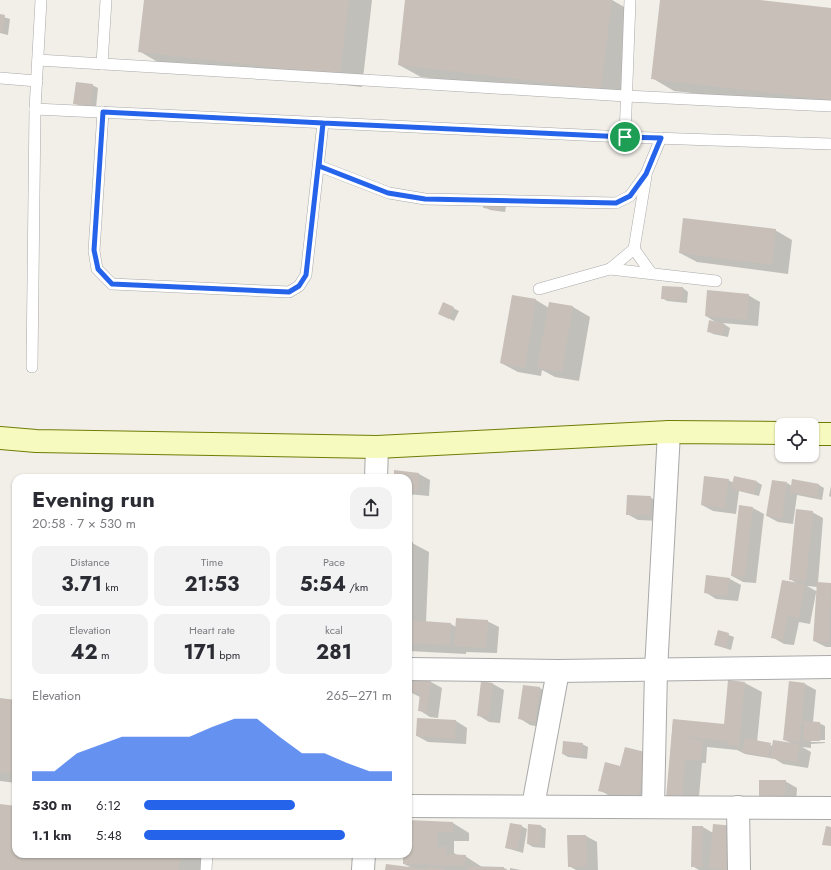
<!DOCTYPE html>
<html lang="en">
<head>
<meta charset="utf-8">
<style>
	body { margin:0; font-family:Jost,sans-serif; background:#f2f2f3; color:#2b2b33; height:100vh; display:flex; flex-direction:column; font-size:15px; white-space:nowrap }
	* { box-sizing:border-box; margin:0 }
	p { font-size:13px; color:#7c7c81 }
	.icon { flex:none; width:22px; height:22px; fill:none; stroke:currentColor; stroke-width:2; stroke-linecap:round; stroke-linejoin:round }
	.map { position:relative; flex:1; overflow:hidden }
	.side { position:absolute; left:12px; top:474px; width:400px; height:384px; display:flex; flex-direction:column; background:#fff; border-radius:12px; box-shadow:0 1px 3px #0004 }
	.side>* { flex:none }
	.buttons { position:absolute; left:775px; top:418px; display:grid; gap:8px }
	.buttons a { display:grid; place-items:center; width:44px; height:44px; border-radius:8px; background:#fff; box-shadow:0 1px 3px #0004; font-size:20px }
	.pin { position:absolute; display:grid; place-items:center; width:34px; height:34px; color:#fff; margin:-17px; border:2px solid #fff; border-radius:50%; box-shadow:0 1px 4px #0007 }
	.round { display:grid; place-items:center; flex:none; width:42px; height:42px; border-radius:12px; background:#f2f2f3 }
	.headline { display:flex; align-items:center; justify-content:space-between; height:68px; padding:0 20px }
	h1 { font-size:22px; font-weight:700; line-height:30px }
	.stats { display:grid; grid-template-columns:repeat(3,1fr); gap:6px; height:68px; padding:4px 20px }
	.stats div { display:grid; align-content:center; border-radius:10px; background:#f2f2f3; text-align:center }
	.stats b { font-size:20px; font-weight:700 }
	.stats small { font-size:11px; font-weight:400 }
	.stats p { font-size:11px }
	.chart { height:112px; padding:8px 20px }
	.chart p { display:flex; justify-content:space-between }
	.chart svg { width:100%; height:72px; margin-top:4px; fill:#2563eb; opacity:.7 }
	ul { padding:0 20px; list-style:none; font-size:13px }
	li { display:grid; grid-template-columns:64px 48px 1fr; align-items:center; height:30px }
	li i { height:10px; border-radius:5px; background:#2563eb }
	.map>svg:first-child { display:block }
	.shadow { fill:#0003; fill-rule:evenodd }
	.building { fill:#c7bfb8 }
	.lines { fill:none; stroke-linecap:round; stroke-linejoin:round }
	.lane-casing { stroke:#a9a9a9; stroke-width:12 }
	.street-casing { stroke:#a9a9a9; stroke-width:24 }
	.secondary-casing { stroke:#707d05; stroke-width:24 }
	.lane { stroke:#fff; stroke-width:11 }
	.street { stroke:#fff; stroke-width:22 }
	.secondary { stroke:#f7fabf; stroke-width:22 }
	.route-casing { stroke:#fff; stroke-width:8 }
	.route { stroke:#2563eb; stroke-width:5 }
</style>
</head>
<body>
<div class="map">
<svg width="831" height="870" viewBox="0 0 831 870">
	<rect width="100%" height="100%" fill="#f2efe9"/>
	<g class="shadow">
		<polygon points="145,0 372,0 362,87 161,64 139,51"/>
		<polygon points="406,0 612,0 633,12 623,101 421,77 399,65"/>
		<polygon points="661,0 751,0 831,9 831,109 674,91 652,78"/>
		<polygon points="0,16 10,19 8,35 0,33"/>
		<polygon points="92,85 98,88 96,108 80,106 74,103"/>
		<polygon points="507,201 505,212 490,210 485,207"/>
		<polygon points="775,230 792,240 788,274 697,262 680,253"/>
		<polygon points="663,287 683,288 688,292 687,303 667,301 662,298"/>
		<polygon points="748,295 760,302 758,326 722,323 730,328 728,337 713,334 708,331 717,323 706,316"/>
		<polygon points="513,296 536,300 549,308 550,303 573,307 590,317 579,381 555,377 542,370 541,376 518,372 501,363"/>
		<polygon points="443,303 459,311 454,321 444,316"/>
		<polygon points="419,474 430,480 429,496 408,494 408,478 395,478"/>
		<polygon points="728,480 734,483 757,482 762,485 759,496 739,491 736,514 713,511 702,505"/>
		<polygon points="787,483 792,486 819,485 824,488 822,500 797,495 793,524 778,522 767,516"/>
		<polygon points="831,486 831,497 829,496"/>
		<polygon points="650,497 661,504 661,521 638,520 627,514"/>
		<polygon points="753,508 764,514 756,583 743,582 732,576"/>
		<path d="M 812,512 L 823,518 L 818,583 L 831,584 L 831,647 L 826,647 L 814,641 L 817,593 L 816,593 L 810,624 L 799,622 L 794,645 L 784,644 L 772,637 L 798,584 L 790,579 ZM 807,586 L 818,587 L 818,592 Z"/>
		<polygon points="408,542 412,543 429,552 426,622 451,624 456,627 487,621 499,627 497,653 466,652 466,654 408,651"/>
		<polygon points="730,579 741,585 738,601 716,599 705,592"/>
		<polygon points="718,631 734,637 731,650 715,645"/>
		<polygon points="431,682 442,688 438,718 430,717 419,710 420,697 408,691 408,685"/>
		<polygon points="482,682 493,684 504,690 500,723 489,722 478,715"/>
		<polygon points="745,683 762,692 757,742 773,746 791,743 784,740 805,684 816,690 813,722 819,723 825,726 825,740 811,740 811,742 825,742 825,743 811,744 811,748 802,747 811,752 808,768 783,764 775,759 745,754 737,750 707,747 706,763 702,763 698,808 667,797 673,720 725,725"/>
		<polygon points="524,686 540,688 551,695 546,728 530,725 519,718"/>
		<polygon points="0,699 16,701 16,783 0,781"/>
		<polygon points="456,721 467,728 466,744 428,742 417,736"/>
		<polygon points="582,744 588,747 587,759 568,757 563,754"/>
		<polygon points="648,754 648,806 611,797 600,790"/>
		<polygon points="785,781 797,788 796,803 771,803"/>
		<polygon points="0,805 16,807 16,854 204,854 202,870 0,870"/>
		<polygon points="408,821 453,823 469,833 469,841 454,841 454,853 459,856 465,856 482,867 504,868 508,870 386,870 412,868 404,864 404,854 408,854"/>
		<polygon points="521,826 527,829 523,853 506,848"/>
		<polygon points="541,826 546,829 545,848 533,847 528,844"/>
		<polygon points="693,827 703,827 713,833 745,870 699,870 692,866"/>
		<polygon points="568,836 586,836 597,842 598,870 602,870 576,870 569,866"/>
		<polygon points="312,854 333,854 333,856"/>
		<polygon points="510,868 521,870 510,870"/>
	</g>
	<g class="building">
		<polygon points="144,0 349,0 340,75 138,52"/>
		<polygon points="405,0 612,0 601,89 398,65"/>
		<polygon points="660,0 760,0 831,8 831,100 651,79"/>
		<polygon points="0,14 5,15 3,32 0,32"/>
		<polygon points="76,82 93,84 91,106 73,104"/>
		<polygon points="485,195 502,197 500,210 483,208"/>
		<polygon points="683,218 776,229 772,265 679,253"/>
		<polygon points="662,286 683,287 682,300 661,299"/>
		<polygon points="707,290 749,294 747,320 705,316"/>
		<polygon points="512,295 536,299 525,368 500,363"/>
		<polygon points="443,302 454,307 449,319 438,314"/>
		<polygon points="549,302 573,306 562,372 537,368"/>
		<polygon points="709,320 725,324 723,335 707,332"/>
		<polygon points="394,470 419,473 418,491 408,490 408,478 394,478"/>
		<polygon points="704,476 729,479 725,508 701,505"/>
		<polygon points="734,476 757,481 754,494 731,489"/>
		<polygon points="792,479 819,484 817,497 790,493"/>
		<polygon points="772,480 787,482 782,519 766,516"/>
		<polygon points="627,495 651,496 650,515 626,515"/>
		<polygon points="739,505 753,507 745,577 731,576"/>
		<polygon points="796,509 813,511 806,581 789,580"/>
		<polygon points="408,541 413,542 409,619 408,619"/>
		<polygon points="706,575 730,578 727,596 704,593"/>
		<polygon points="782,580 805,584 799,618 788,616 783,640 771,638"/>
		<polygon points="817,582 831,583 829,642 813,641"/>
		<polygon points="456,618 488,620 486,648 454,646"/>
		<polygon points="408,620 451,623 450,645 408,643"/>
		<polygon points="718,630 729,633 726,648 714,645"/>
		<polygon points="408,678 431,681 427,712 418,711 420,693 408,691"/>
		<polygon points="728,680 745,682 739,746 727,745 727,741 687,737 687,739 703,740 701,761 686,760 686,750 682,799 666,798 673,719 724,724"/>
		<polygon points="481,681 493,683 489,717 477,716"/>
		<polygon points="789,681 805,683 800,742 783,740"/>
		<polygon points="523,685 540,687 535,722 518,719"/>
		<polygon points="0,698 16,700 16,775 0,772"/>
		<polygon points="417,718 456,720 455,739 416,736"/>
		<polygon points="803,721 820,722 820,741 804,741"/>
		<polygon points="745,738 771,743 768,757 742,752"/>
		<polygon points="773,740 800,744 797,762 770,758"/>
		<polygon points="563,741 583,743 582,756 562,754"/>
		<polygon points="625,747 649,753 637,800 598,791 605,762 620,766"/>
		<polygon points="759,780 786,780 785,797 759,797"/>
		<polygon points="0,804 16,806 16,854 181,854 178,870 0,870"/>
		<polygon points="408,820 453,822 453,832 438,832 437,847 446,847 446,854 466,855 465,866 403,864 403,854 408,854"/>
		<polygon points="510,823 522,825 517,850 505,848"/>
		<polygon points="528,824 541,825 540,845 527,844"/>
		<polygon points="713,824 735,826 728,870 709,868"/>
		<polygon points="692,826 703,826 702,867 691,867"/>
		<polygon points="826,826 831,827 831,846 822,845"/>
		<polygon points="567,835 586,835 587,866 568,867"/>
		<polygon points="386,864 425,869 425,870 385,870"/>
		<polygon points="467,866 504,867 504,870 467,870"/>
		<polygon points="426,867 446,869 446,870 426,870"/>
	</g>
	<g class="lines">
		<defs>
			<g id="lane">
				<polyline points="38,60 626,96 831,106"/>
				<polyline points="102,64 106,0"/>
				<polyline points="0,78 37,81"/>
				<polyline points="35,109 625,137 831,144"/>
				<polyline points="103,112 94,251 97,269 112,284 289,292 299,286 306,275 323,123"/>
				<polyline points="625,137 630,0"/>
				<polyline points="319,166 389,193 425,199 616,203 630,196 646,174 661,138"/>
				<polyline points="634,249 651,273"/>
				<polyline points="610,269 634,249 646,176"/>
				<polyline points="539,289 610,269 716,281"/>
				<polyline points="32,367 35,109 41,0"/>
				<polyline points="206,870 207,854"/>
			</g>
			<g id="street">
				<polyline points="376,478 377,447"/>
				<polyline points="408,669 558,671 831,667"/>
				<polyline points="408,806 831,808"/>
				<polyline points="533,806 558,671"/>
				<polyline points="653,807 656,670 669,432"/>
				<polyline points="738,807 739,870"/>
				<polyline points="363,870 364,854"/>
			</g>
			<g id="secondary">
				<polyline points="812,434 831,434"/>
				<polyline points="0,438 36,441 377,447 669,432 782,433"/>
			</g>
		</defs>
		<use href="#lane" class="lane-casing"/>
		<use href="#street" class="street-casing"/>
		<use href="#secondary" class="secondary-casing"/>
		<use href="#lane" class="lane"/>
		<use href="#street" class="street"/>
		<use href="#secondary" class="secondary"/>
	</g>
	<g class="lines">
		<defs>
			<polyline id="route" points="625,137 323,123 306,275 299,286 289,292 112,284 98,269 94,250 103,112 323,123 319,166 388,193 425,199 616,203 630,196 646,174 661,138 625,137"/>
		</defs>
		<use href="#route" class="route-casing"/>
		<use href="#route" class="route"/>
	</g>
</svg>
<div class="buttons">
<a><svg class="icon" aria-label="locate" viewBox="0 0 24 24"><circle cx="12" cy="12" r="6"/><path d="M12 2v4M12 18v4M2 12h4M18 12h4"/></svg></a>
</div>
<div class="pin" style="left:625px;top:137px;background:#1e9e55"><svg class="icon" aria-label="arrive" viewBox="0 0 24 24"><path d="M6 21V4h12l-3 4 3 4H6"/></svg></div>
<section class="side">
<div class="headline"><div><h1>Evening run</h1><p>20:58 · 7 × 530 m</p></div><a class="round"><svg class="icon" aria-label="share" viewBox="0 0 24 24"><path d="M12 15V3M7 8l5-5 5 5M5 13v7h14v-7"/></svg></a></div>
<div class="stats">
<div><p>Distance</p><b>3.71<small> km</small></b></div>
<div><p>Time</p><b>21:53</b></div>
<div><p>Pace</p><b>5:54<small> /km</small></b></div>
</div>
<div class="stats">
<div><p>Elevation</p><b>42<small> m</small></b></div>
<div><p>Heart rate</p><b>171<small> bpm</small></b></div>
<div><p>kcal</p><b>281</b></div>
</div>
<div class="chart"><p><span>Elevation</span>265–271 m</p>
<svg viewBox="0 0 160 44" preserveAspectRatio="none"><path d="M0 44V38L10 38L20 27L30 22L40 17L50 17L60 17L70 17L80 11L90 6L100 6L110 17L120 27L130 27L140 33L150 38L160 38V44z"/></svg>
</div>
<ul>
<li><b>530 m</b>6:12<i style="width:61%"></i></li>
<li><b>1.1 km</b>5:48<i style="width:81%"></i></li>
</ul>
</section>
</div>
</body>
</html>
